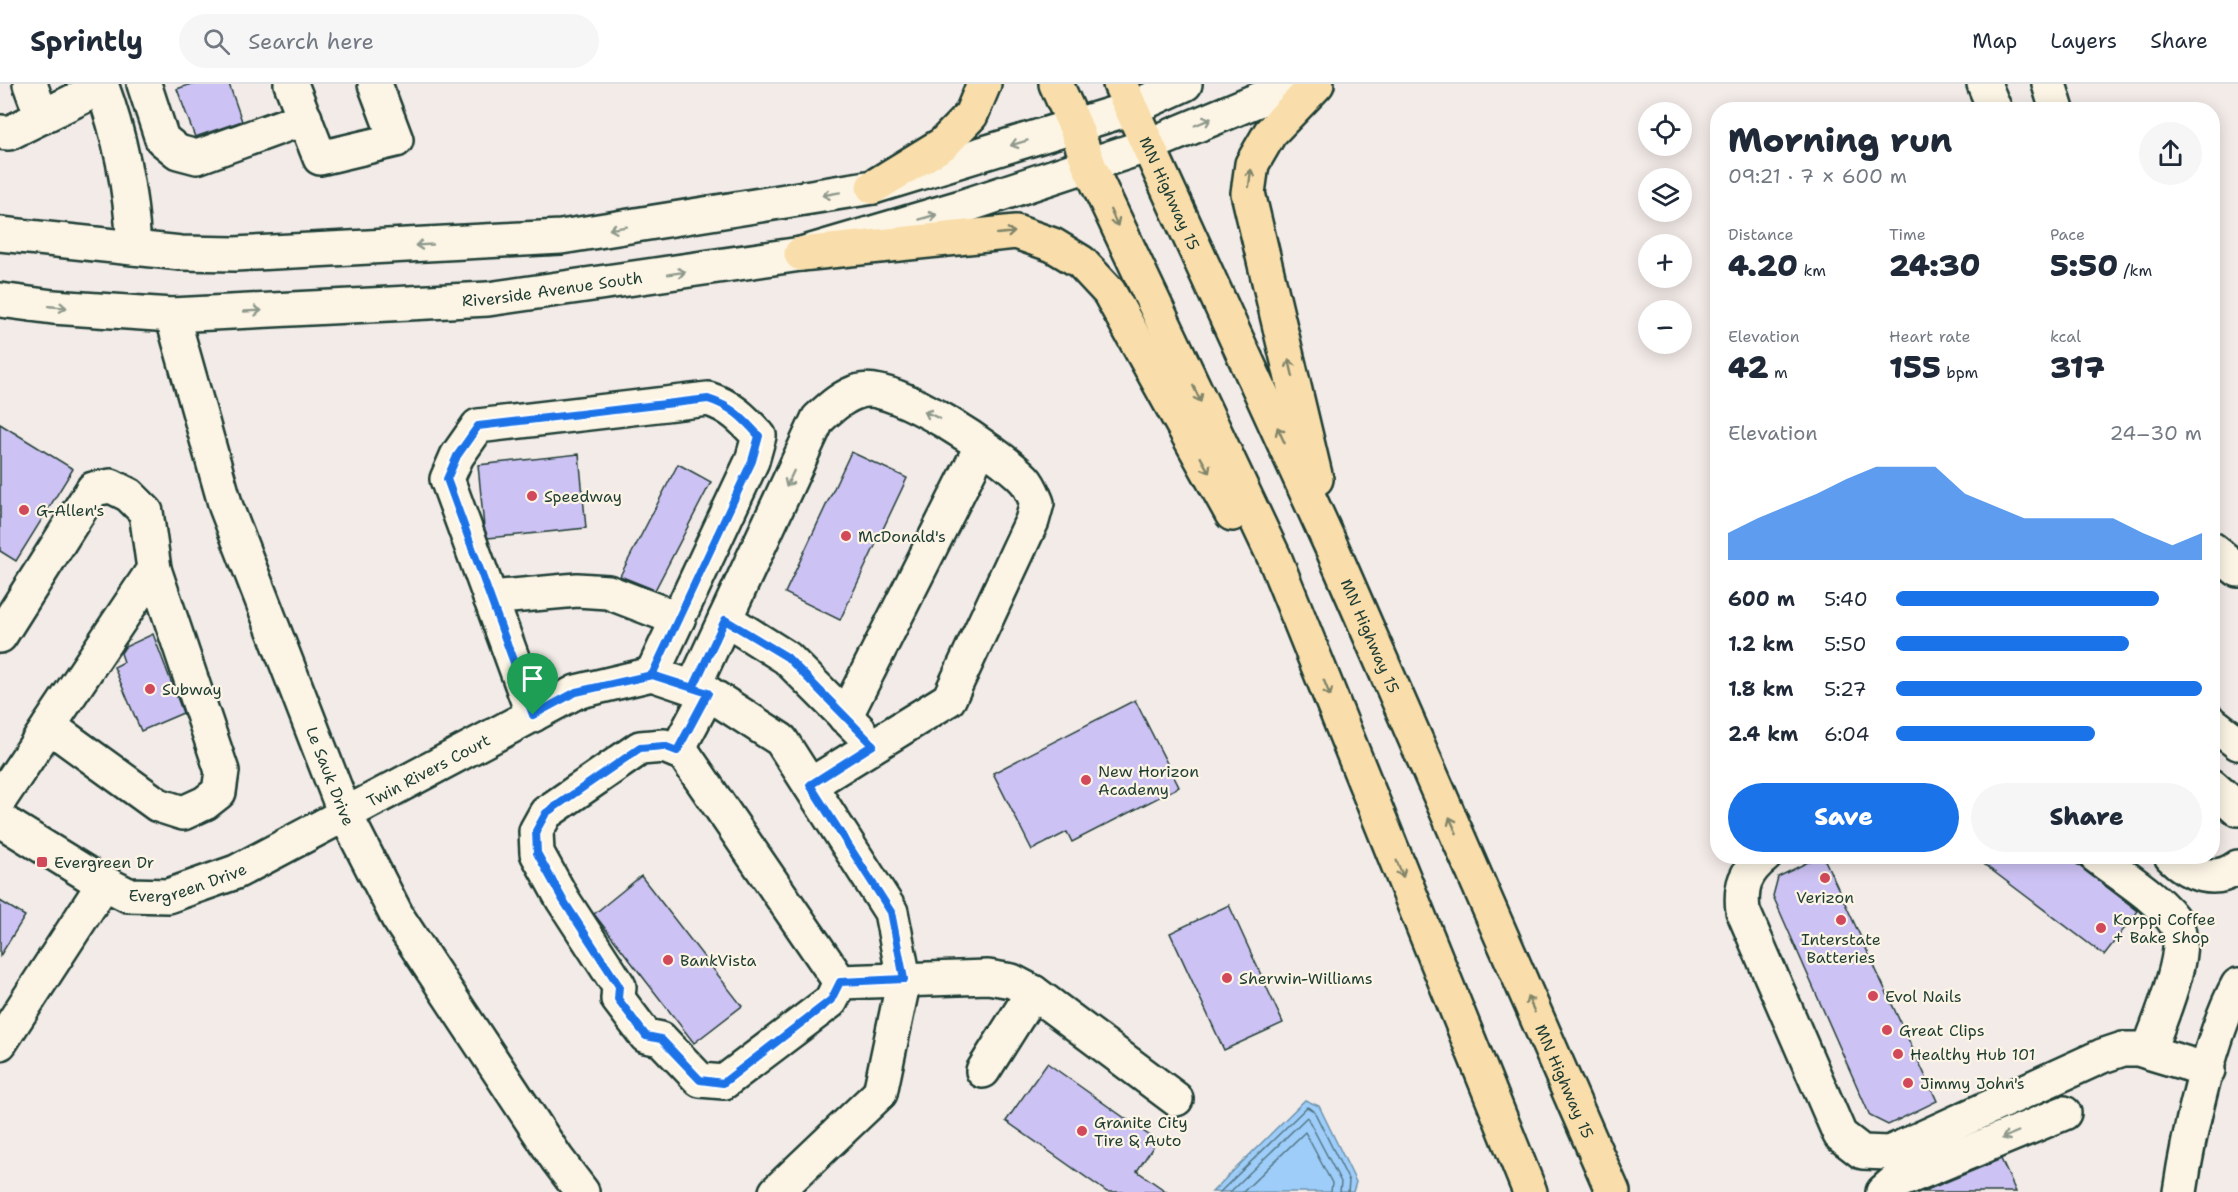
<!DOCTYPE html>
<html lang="en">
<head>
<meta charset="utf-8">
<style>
	body { margin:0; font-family:"Shantell Sans",sans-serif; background:#f6f6f7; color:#1f2937; height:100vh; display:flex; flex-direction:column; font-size:22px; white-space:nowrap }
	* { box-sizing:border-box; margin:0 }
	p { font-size:20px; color:#747a83 }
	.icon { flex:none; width:33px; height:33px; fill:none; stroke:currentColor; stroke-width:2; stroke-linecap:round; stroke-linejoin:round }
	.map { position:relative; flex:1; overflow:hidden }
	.sheet { position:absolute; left:1710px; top:18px; width:510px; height:762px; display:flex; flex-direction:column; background:#fff; border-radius:24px; box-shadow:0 3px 15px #0003 }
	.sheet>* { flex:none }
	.buttons { position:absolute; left:1638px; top:18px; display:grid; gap:12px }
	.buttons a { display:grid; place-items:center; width:54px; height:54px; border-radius:50%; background:#fff; box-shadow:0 3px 15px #0003; font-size:30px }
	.pin { position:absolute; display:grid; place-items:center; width:51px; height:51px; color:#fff; margin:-62px -26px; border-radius:50% 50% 50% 0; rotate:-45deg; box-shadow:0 0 6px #0007 }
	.pin .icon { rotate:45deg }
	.round { display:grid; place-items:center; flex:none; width:63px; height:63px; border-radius:32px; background:#f6f6f7 }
	.summary { display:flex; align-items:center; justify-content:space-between; height:102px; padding:0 18px }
	h1 { font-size:33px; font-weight:800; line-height:45px }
	.figures { display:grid; grid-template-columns:repeat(3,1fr); gap:9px; height:102px; padding:6px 18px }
	.figures div { display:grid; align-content:center }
	.figures b { font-size:30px; font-weight:800 }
	.figures small { font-size:16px; font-weight:400 }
	.figures p { font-size:16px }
	.chart { height:168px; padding:12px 18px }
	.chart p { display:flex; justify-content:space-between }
	.chart svg { width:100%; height:108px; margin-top:6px; fill:#1a73e8; opacity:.7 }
	.cta { display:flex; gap:12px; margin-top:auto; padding:12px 18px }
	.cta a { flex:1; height:69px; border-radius:36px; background:#1a73e8; color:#fff; font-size:24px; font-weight:800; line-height:69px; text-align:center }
	.cta a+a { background:#f6f6f7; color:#1f2937 }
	ul { padding:0 18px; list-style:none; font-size:20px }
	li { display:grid; grid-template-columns:96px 72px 1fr; align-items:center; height:45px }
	li i { height:15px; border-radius:8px; background:#1a73e8 }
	header { display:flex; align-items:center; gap:36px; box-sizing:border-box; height:84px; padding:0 30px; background:#fff; border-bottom:2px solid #e0e1e3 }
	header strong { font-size:28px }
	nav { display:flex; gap:33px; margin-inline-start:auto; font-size:21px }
	.search { width:420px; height:54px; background:#f6f6f7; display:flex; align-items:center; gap:15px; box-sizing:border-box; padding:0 21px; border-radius:33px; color:#747a83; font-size:22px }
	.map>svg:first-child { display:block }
	.water { fill:#9fcdfa; stroke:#6c93ab; stroke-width:1.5 }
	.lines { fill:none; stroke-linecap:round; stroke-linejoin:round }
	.shore { stroke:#527783; stroke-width:1.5 }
	.building { fill:#cdc2f4; stroke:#1f3d34; stroke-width:1.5 }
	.minor-casing { stroke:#1f3d34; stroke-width:38 }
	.highway-casing { stroke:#1f3d34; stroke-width:38 }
	.minor { stroke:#fcf5e5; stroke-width:33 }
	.highway { stroke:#f9deab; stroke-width:33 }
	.oneway { stroke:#8e998c }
	.oneway2 { stroke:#81856a }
	.route-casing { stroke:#fff; stroke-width:12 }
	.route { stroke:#1a73e8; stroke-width:8 }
	.poi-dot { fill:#d1495b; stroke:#fcf5e5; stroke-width:2 }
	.labels { text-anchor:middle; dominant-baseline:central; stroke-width:4.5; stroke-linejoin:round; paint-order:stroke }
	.street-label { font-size:16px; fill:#1f3d34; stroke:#fcf5e5 }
	.poi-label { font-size:16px; fill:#1f3d34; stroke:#fcf5e5; text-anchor:start }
</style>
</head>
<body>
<header>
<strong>Sprintly</strong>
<div class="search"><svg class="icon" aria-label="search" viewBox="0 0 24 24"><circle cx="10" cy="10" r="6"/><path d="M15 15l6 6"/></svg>Search here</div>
<nav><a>Map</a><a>Layers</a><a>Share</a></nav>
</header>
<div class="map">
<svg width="2238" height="1108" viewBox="0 0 2238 1108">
	<rect width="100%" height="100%" fill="#f3ebe8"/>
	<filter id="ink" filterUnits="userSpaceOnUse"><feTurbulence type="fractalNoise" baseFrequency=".0167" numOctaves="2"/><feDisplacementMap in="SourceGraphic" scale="12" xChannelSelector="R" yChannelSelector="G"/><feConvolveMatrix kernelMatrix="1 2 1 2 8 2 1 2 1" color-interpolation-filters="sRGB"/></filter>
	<g filter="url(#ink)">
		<polygon class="water" points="1305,1016 1319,1022 1356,1098 1353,1108 1212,1108"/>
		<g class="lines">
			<g class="shore">
				<polyline points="1220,1108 1307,1023 1314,1027 1349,1097 1348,1108"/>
				<polyline points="1230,1108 1307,1033 1341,1098 1340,1108"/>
				<polyline points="1243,1108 1305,1048 1332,1099 1331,1108"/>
			</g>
		</g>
		<g class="building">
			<polygon points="191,0 229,0 242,37 195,53 177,5"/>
			<polygon points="0,340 73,385 16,477 0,467"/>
			<polygon points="851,368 907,394 840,536 785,509"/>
			<polygon points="579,370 586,444 488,454 484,443 478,381"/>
			<polygon points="678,380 711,398 655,506 620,492"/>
			<polygon points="153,550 183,629 141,647 114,583 124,578 121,569 125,563"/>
			<polygon points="1135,616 1179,703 1072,758 1067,748 1032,766 993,689"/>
			<polygon points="1820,772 1823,772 1937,1017 1888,1041 1870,1032 1773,812 1778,793"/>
			<polygon points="1973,772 2066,772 2138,827 2104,871"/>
			<polygon points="641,792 742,922 694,959 594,830"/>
			<polygon points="0,817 25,832 0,872"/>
			<polygon points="1229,821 1283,939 1224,966 1170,849"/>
			<polygon points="1047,979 1157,1057 1137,1087 1167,1108 1107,1108 1006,1037"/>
			<polygon points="2001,1075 2016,1108 1922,1108"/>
		</g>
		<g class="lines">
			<defs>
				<g id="minor">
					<polyline points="30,0 42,33"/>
					<path d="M 101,0 C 121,53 131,108 134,164"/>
					<polyline points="144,0 162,55 178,68 197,73 305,34"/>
					<polyline points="291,0 320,74 396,56 375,0"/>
					<polyline points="1984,0 1995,26"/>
					<polyline points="2049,0 2057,26"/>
					<polyline points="0,48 9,49 102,3"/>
					<polyline points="0,150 181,169 235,170 561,153 873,103 1132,24 1185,0"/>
					<path id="s1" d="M 0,216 L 53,223 L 172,231 L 488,215 L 801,170 L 961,123 L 1149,61 L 1296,0"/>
					<path id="s2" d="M 172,231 L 226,423 L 345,730 L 398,834 L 557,1075 L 582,1108"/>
					<polyline points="2212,465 2238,486"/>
					<polyline points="490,514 577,506 608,508 678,535"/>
					<polyline points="725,535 787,574 859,646"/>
					<polyline points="0,552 93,405 111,402 129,411 146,428 154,485 0,715"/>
					<path d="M 693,604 L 818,335 C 830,324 844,311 860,307 C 894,297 1000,370 1024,395 C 1030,401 1034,412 1037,419 L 1032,437 L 949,615 L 810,701"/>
					<path d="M 533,631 L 447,395 L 457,372 L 478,342 L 708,315 C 731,322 743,335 759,352 L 752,377 L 652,590"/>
					<polyline points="845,633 981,363"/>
					<polyline points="2212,639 2238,659"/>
					<polyline points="49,642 158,721 183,729 205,719 219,708 222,687 154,485"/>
					<polyline points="677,667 708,609"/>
					<polyline points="2212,702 2238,725"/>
					<path id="s3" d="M 0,736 L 89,791 L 128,811 L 168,812 L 236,788 L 576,608 L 652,590 L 708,609 L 781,656 L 891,828 L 904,895 L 880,1009 L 776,1108"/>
					<path d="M 1765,772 C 1745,788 1740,802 1743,827 L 1840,1051 L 1862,1068 L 1889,1069 L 2102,972 L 2123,965 L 2138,965 L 2208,986"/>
					<path d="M 2096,772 C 2119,790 2162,816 2176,840 C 2191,867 2158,940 2148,968"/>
					<path d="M 2171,772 C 2190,791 2215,800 2238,783"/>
					<polyline points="840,898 684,670 664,662 640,664 546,729 536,747 537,769 563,816 619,902 618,915 646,952 661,955 700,996 724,998 831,917 840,898 988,893 1012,897 1033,908 1176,1015"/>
					<polyline points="0,959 104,799"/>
					<polyline points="983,987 1033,908"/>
					<polyline points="1883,1108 1892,1100 2064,1029"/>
					<path d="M 2180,1108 C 2188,1052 2211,950 2238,901"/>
				</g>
				<g id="highway">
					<polyline points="1056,0 1075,42 1089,81 1275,475 1530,1108"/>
					<path id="s4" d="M 1120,0 L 1332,464 L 1613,1108"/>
					<polyline points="873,103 943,60 971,31 984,0"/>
					<polyline points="801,170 1016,148 1053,161 1081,178 1109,208 1232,430"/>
					<polyline points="1316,395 1248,109 1252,80 1270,49 1317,0"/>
				</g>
			</defs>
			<use href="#minor" class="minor-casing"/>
			<use href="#highway" class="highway-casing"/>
			<use href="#minor" class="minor"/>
			<use href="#highway" class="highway"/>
		</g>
		<defs><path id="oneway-shaft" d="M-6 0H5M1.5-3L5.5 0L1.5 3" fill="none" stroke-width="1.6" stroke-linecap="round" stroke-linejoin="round" transform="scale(1.5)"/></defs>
		<g class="oneway">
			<use href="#oneway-shaft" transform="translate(1203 38) rotate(-23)"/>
			<use href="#oneway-shaft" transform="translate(1019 59) rotate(163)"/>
			<use href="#oneway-shaft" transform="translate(831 110) rotate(170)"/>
			<use href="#oneway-shaft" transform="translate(928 133) rotate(-16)"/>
			<use href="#oneway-shaft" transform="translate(618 144) rotate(171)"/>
			<use href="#oneway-shaft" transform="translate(424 161) rotate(177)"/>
			<use href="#oneway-shaft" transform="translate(677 189) rotate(-9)"/>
			<use href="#oneway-shaft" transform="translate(58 223) rotate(5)"/>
			<use href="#oneway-shaft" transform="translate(253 227) rotate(-3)"/>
			<use href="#oneway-shaft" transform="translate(932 331) rotate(-154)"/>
			<use href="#oneway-shaft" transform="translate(790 395) rotate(115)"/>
			<use href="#oneway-shaft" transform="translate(2010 1051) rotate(157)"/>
		</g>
		<g class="oneway2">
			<use href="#oneway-shaft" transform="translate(1250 94) rotate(-83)"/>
			<use href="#oneway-shaft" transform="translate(1114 134) rotate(65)"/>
			<use href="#oneway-shaft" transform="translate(1006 149) rotate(-6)"/>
			<use href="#oneway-shaft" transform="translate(1291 284) rotate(-103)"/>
			<use href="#oneway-shaft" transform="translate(1197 310) rotate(65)"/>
			<use href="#oneway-shaft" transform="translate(1281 351) rotate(-114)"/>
			<use href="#oneway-shaft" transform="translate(1205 381) rotate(61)"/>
			<use href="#oneway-shaft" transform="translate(1327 604) rotate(68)"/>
			<use href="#oneway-shaft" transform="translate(1453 741) rotate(-114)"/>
			<use href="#oneway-shaft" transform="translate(1400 785) rotate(68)"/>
			<use href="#oneway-shaft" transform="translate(1531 920) rotate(-114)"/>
		</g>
	</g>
	<g class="lines" filter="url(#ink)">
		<defs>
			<path id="route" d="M 533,631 L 576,608 L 652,591 L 708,609 L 677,667 L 664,662 L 640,664 L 546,729 L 536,747 L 537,769 L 563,816 L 619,902 L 618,915 L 646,952 L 661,955 L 700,996 L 723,999 L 831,916 L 840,898 L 904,895 L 891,828 L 810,701 L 873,661 L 787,573 L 725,536 L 693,604 L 652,591 L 752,377 L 759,352 C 743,334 731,322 708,315 L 478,342 L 457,372 L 447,395 L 533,631"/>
		</defs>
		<use href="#route" class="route-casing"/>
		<use href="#route" class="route"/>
	</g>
	<g class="poi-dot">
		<circle cx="532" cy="412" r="6"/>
		<circle cx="24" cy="426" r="6"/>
		<circle cx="846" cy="452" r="6"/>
		<circle cx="150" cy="605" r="6"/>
		<circle cx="1086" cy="696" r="6"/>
		<rect x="36" y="772" width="12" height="12" rx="3"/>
		<circle cx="1825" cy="794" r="6"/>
		<circle cx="1841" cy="836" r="6"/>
		<circle cx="2101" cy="844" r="6"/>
		<circle cx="668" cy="876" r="6"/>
		<circle cx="1227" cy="894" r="6"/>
		<circle cx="1873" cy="912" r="6"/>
		<circle cx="1887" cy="946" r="6"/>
		<circle cx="1898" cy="970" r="6"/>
		<circle cx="1908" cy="999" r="6"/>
		<circle cx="1082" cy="1047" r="6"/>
	</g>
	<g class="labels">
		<g class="street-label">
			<text stroke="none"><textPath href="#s4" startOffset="120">MN Highway 15</textPath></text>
			<text stroke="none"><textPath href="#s1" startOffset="554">Riverside Avenue South</textPath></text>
			<text stroke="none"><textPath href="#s4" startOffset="606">MN Highway 15</textPath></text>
			<text stroke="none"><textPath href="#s3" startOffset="478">Twin Rivers Court</textPath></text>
			<text stroke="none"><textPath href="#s2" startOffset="488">Le Sauk Drive</textPath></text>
			<text stroke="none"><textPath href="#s3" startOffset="210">Evergreen Drive</textPath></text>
			<text stroke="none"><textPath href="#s4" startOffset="1092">MN Highway 15</textPath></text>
		</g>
		<g class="poi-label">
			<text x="544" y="412">Speedway</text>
			<text x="36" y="426">G-Allen's</text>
			<text x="858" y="452">McDonald's</text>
			<text x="162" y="605">Subway</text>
			<text x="1098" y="687">New Horizon<tspan x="1098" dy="18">Academy</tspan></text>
			<text x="54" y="778">Evergreen Dr</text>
			<text x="1825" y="813" text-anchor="middle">Verizon</text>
			<text x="2113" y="835">Korppi Coffee<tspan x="2113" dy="18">+ Bake Shop</tspan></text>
			<text x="1841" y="855" text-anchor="middle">Interstate<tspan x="1841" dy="18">Batteries</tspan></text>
			<text x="680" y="876">BankVista</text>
			<text x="1239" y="894">Sherwin-Williams</text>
			<text x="1885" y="912">Evol Nails</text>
			<text x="1899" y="946">Great Clips</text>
			<text x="1910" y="970">Healthy Hub 101</text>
			<text x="1920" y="999">Jimmy John's</text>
			<text x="1094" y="1038">Granite City<tspan x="1094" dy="18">Tire &amp; Auto</tspan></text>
		</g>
	</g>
</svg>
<div class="buttons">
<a><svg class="icon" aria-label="locate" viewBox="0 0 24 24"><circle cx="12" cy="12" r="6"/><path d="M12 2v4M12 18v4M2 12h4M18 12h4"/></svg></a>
<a><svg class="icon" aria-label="layers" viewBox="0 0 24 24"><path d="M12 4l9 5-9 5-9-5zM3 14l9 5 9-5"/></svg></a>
<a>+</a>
<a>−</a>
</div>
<div class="pin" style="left:533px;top:631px;background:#1e9e55"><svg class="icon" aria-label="arrive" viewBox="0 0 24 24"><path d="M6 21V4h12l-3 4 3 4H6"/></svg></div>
<section class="sheet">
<div class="summary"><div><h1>Morning run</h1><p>09:21 · 7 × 600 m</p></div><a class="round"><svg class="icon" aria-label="share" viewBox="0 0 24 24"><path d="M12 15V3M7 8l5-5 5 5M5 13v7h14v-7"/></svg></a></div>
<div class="figures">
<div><p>Distance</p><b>4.20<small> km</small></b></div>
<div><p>Time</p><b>24:30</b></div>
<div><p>Pace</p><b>5:50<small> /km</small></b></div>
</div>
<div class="figures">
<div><p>Elevation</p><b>42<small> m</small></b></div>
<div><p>Heart rate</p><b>155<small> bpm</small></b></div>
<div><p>kcal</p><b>317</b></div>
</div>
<div class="chart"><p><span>Elevation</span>24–30 m</p>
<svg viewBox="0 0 160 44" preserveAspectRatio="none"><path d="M0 44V33L10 27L20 22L30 17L40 11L50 6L60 6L70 6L80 17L90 22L100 27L110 27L120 27L130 27L140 33L150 38L160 33V44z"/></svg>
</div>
<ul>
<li><b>600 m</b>5:40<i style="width:86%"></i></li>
<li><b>1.2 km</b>5:50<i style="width:76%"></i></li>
<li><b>1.8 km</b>5:27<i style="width:100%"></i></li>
<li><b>2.4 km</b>6:04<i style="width:65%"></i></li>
</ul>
<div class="cta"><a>Save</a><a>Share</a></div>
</section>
</div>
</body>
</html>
